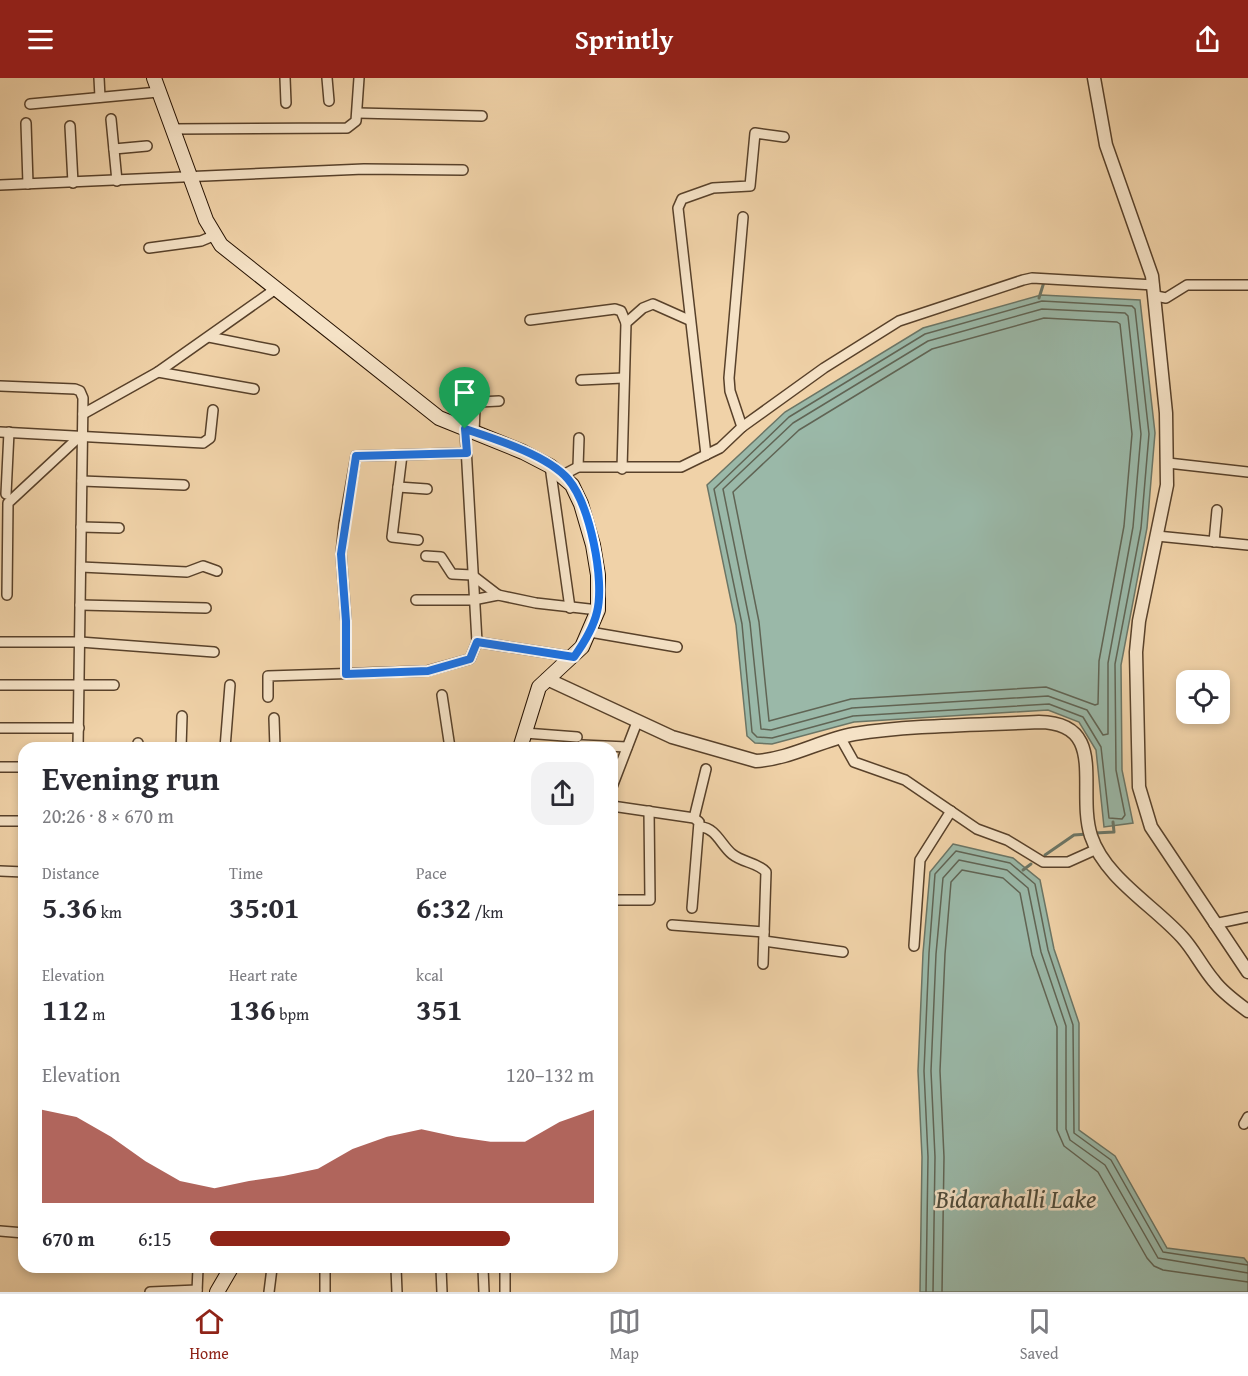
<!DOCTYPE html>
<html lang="en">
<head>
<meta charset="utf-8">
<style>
	body { margin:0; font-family:"Gentium Book Plus",serif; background:#f2f2f3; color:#2b2b33; height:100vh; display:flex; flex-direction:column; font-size:22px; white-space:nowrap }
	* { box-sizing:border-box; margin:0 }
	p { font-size:20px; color:#7c7c81 }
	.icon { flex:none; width:33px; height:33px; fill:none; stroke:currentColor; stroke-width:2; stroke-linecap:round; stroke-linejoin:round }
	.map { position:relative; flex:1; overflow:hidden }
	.sheet { position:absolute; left:18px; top:664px; width:600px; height:531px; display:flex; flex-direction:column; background:#fff; border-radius:18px; box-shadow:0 3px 9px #0003 }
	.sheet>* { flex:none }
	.fabs { position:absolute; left:1176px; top:592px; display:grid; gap:12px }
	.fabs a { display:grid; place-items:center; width:54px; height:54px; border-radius:12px; background:#fff; box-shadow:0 3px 9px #0003; font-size:30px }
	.pin { position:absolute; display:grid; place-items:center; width:51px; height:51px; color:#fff; margin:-62px -26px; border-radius:50% 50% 50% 0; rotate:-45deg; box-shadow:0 0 6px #0007 }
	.pin .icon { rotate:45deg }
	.round { display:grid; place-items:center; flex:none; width:63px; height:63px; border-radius:18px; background:#f2f2f3 }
	.headline { display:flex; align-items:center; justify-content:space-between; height:102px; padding:0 24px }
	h1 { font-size:33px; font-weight:800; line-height:45px }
	.metrics { display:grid; grid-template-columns:repeat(3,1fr); gap:9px; height:102px; padding:6px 24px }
	.metrics div { display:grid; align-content:center }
	.metrics b { font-size:30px; font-weight:800 }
	.metrics small { font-size:16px; font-weight:400 }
	.metrics p { font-size:16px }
	.chart { height:168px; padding:12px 24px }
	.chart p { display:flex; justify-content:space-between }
	.chart svg { width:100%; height:108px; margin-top:6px; fill:#8f2418; opacity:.7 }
	ul { padding:0 24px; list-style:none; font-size:20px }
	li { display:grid; grid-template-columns:96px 72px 1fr; align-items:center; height:45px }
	li i { height:15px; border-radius:8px; background:#8f2418 }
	header { display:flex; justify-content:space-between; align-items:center; height:78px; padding:0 24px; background:#8f2418; color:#fff; font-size:27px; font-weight:800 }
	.tabs { display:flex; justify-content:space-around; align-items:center; height:84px; border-top:2px solid #e1e1e2; background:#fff; font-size:16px; color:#7c7c81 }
	.tabs a { display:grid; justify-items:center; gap:3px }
	.tabs .on { color:#8f2418 }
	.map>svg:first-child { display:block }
	.water { fill:#9ab8a8; stroke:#6b7565; stroke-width:1.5 }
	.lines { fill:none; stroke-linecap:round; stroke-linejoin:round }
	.shore { stroke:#606454; stroke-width:1.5 }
	.stream { stroke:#6b7565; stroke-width:3 }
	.minor-casing { stroke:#58412a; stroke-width:12 }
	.tertiary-casing { stroke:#58412a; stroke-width:15 }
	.secondary-casing { stroke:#251100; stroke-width:16 }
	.minor { stroke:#f5e2c6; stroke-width:9 }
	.tertiary { stroke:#f5e2c6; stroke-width:12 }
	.secondary { stroke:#f5e2c6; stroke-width:14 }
	.route-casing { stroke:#fff; stroke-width:12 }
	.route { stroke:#1a73e8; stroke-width:8 }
	.labels { text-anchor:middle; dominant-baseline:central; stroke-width:5; stroke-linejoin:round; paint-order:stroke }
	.water-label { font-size:26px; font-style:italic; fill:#4e4b3b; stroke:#f5e2c6 }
</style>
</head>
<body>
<header><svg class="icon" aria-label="menu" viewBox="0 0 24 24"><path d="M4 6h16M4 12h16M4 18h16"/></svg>Sprintly<svg class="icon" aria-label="share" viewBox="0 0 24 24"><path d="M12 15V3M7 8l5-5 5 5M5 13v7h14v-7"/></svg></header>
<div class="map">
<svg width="1248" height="1214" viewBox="0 0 1248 1214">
	<rect width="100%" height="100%" fill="#f0d2a8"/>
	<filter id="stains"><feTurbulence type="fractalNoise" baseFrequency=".00333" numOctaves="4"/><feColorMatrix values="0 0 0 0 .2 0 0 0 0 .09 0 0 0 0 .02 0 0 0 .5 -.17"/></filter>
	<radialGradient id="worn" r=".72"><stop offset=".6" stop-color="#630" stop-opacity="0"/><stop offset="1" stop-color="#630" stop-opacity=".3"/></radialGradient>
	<g class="water">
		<polygon points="1041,217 1140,222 1155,355 1147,450 1121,587 1122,692 1133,745 1104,749 1096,672 1079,644 1048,632 854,644 772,666 755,665 747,658 736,547 707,407 785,334 923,250"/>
		<polygon points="953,766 1013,780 1040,802 1054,871 1079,945 1079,1052 1115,1078 1167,1170 1244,1180 1248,1185 1248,1214 920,1214 922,1079 918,993 923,875 930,794"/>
	</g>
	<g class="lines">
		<g class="shore">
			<polygon points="1042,223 1132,228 1135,231 1149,356 1141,450 1115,586 1116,692 1125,737 1122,741 1109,740 1101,669 1083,639 1049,626 853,638 772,660 757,659 752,654 742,546 714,411 789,339 925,256"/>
			<polygon points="1042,231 1125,235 1128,238 1141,356 1133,449 1108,585 1108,656 1103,657 1087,632 1048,618 852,630 771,652 761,651 750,545 723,411 793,345 928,263"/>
			<polygon points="1044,240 1117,244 1120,246 1132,356 1124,448 1099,583 1098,626 1095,627 1046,609 851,621 769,643 759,544 733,414 799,352 932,271"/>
			<polyline points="926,1214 928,1079 924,993 929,875 935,796 956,773 1010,785 1035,806 1048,872 1073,947 1074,1055 1111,1082 1163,1174 1248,1187"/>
			<polyline points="933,1214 935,1079 931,993 936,876 943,800 959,782 1007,792 1028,810 1041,874 1066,948 1066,1051 1070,1062 1105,1087 1158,1180 1248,1195"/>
			<polyline points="942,1214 944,1079 940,993 945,876 951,804 962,792 1003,800 1020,815 1032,877 1057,949 1057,1052 1064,1068 1098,1094 1147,1180 1154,1188 1163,1192 1248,1204"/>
		</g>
		<g class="stream">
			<polyline points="1039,220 1044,204"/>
			<polyline points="1095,755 1114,754 1113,744"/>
			<polyline points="1045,777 1074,757 1088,756"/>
			<polyline points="1023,792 1031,786"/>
		</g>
		<defs>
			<g id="minor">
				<polyline points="99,0 100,19"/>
				<polyline points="285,0 286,25"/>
				<polyline points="327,0 329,23"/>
				<polyline points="30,26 158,14"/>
				<polyline points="358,35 482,38"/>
				<polyline points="111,41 117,103"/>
				<polyline points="26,45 28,106"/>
				<polyline points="70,48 73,105"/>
				<polyline points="173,51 347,50 356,43 359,0"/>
				<polyline points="114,71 147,68"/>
				<polyline points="0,107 364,91 463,92"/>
				<polyline points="149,170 201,163 213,158"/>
				<polyline points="1156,218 1166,220 1187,207 1248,207"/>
				<polyline points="530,242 615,231 621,233 626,245"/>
				<polyline points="209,259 274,272"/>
				<polyline points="158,294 254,311"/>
				<polyline points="581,302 623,300"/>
				<polyline points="0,308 75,311 80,313 83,320 78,670"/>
				<polyline points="83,336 158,294 277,210"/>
				<polyline points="742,349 730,313 729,300 743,139"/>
				<polyline points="0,354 203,365 210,360 213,332"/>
				<polyline points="474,355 475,330 479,324 499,323"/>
				<polyline points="402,377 392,459 418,462"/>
				<polyline points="706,377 678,130 682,121 713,110 750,108 755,55 784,59"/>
				<polyline points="1168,385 1248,394"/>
				<polyline points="550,388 570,530"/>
				<polyline points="578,389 579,360"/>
				<polyline points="622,391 626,245 643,230 653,226 689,242"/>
				<polyline points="563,397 578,389 681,389 720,370 742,349 824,290 899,243 1023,202 1032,200 1154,207"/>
				<polyline points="82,403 184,407"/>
				<polyline points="398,409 427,411"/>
				<polyline points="6,416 9,354"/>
				<polyline points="81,449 119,450"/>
				<polyline points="1157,458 1248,467"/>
				<polyline points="1214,464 1217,432"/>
				<polyline points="426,478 441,479 452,496 472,497 498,517"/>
				<polyline points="81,489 187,494 203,488 217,493"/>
				<polyline points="7,517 8,425 79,359"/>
				<polyline points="416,522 473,522 498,517 536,525 598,532"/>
				<polyline points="80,527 206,530"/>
				<polyline points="590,554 677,569"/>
				<polyline points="0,564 80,564 214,574"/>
				<polyline points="477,564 574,579"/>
				<polyline points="346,596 346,543 341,476 344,446 356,378 467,375"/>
				<polyline points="0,607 114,607"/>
				<polyline points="442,617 450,670"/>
				<polyline points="268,619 268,598 427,593 470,581 477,564 465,351"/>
				<polyline points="274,640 275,670"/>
				<polyline points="0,650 79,650"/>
				<polyline points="525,655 577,659"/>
				<polyline points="840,659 854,684 905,702 977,751 1007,762 1043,784 1068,784 1097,771"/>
				<polyline points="582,667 627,669"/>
				<polyline points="138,670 138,665"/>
				<polyline points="181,670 182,638"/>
				<polyline points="225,670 230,607"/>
				<polyline points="0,689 24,689"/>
				<polyline points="612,709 637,644"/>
				<polyline points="612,728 694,740 699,744 692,830"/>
				<polyline points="694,740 706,691"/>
				<polyline points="0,743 24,743"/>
				<path d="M 701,749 C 716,750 721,767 732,776 C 743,785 757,784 766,794 L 763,886"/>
				<polyline points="0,793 24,794"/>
				<polyline points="612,822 650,822 649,733"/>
				<polyline points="1214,846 1248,839"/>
				<polyline points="672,847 764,854"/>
				<polyline points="764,863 843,874"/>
				<polyline points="914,868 920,782 951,733"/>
				<polyline points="1244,1046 1248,1039"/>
				<polyline points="0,1153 24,1155"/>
				<polyline points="325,1190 325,1214"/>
				<polyline points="396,1190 397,1214"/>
				<polyline points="441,1190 442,1214"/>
				<polyline points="483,1190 484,1214"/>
				<polyline points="150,1214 197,1212"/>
				<polyline points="197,1214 198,1190"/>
				<polyline points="269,1214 272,1190"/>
				<polyline points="505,1214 505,1190"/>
			</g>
			<g id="tertiary">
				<polyline points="1094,0 1106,67 1152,198 1166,335 1167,407 1139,543 1136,574 1139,709 1151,749 1248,894"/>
				<path d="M 547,601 L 672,659 L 756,683 C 790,681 821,662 854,656 C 912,647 979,647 1039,644 C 1109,645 1076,711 1091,758 C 1105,800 1153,827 1182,859 C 1194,872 1202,889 1214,903 C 1223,915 1236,924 1248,933"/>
			</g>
			<g id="secondary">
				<polyline points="154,0 206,142 221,167 439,340 523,374 550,388 572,407 581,426 593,467 598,497 598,532 582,569 539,609 520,670"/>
				<polyline points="217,1214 231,1190"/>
			</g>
		</defs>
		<use href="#minor" class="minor-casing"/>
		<use href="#tertiary" class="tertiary-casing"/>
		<use href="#secondary" class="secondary-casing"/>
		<use href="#minor" class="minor"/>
		<use href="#tertiary" class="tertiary"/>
		<use href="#secondary" class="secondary"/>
	</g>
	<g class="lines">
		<defs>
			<path id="route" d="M 465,351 C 495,361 547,377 568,401 C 590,427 605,502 597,534 C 593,551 584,565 574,579 L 477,564 L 470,581 L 428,593 L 346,596 L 346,543 L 341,476 L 356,378 L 467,375 Z"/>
		</defs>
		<use href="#route" class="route-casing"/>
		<use href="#route" class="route"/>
	</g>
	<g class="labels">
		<g class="water-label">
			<text x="1016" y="1120">Bidarahalli Lake</text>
		</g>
	</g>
	<rect width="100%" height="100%" filter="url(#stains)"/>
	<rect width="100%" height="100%" fill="url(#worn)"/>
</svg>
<div class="fabs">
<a><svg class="icon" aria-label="locate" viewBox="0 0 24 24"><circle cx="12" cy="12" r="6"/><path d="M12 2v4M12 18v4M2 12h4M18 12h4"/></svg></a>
</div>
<div class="pin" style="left:465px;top:351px;background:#1e9e55"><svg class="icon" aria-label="arrive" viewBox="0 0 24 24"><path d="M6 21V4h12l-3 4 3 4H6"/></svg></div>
<section class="sheet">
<div class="headline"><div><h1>Evening run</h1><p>20:26 · 8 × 670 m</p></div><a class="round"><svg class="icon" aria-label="share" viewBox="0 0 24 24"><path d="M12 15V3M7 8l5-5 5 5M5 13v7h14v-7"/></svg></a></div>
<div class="metrics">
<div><p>Distance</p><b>5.36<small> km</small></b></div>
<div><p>Time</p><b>35:01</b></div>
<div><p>Pace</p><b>6:32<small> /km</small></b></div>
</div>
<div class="metrics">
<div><p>Elevation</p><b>112<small> m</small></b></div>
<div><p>Heart rate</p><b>136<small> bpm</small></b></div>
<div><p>kcal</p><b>351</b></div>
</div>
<div class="chart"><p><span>Elevation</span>120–132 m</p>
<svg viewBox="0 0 160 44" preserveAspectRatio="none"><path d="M0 44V6L10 9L20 17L30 27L40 35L50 38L60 35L70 33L80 30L90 22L100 17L110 14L120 17L130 19L140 19L150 11L160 6V44z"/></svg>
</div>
<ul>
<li><b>670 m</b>6:15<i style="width:78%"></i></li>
</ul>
</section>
</div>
<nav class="tabs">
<a class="on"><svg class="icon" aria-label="home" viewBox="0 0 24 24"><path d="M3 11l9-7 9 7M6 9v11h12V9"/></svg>Home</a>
<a><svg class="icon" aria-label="map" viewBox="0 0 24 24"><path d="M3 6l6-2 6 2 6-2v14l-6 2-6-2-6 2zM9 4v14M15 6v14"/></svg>Map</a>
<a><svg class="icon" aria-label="saved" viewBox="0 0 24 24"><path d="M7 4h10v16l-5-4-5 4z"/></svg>Saved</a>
</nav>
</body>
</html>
